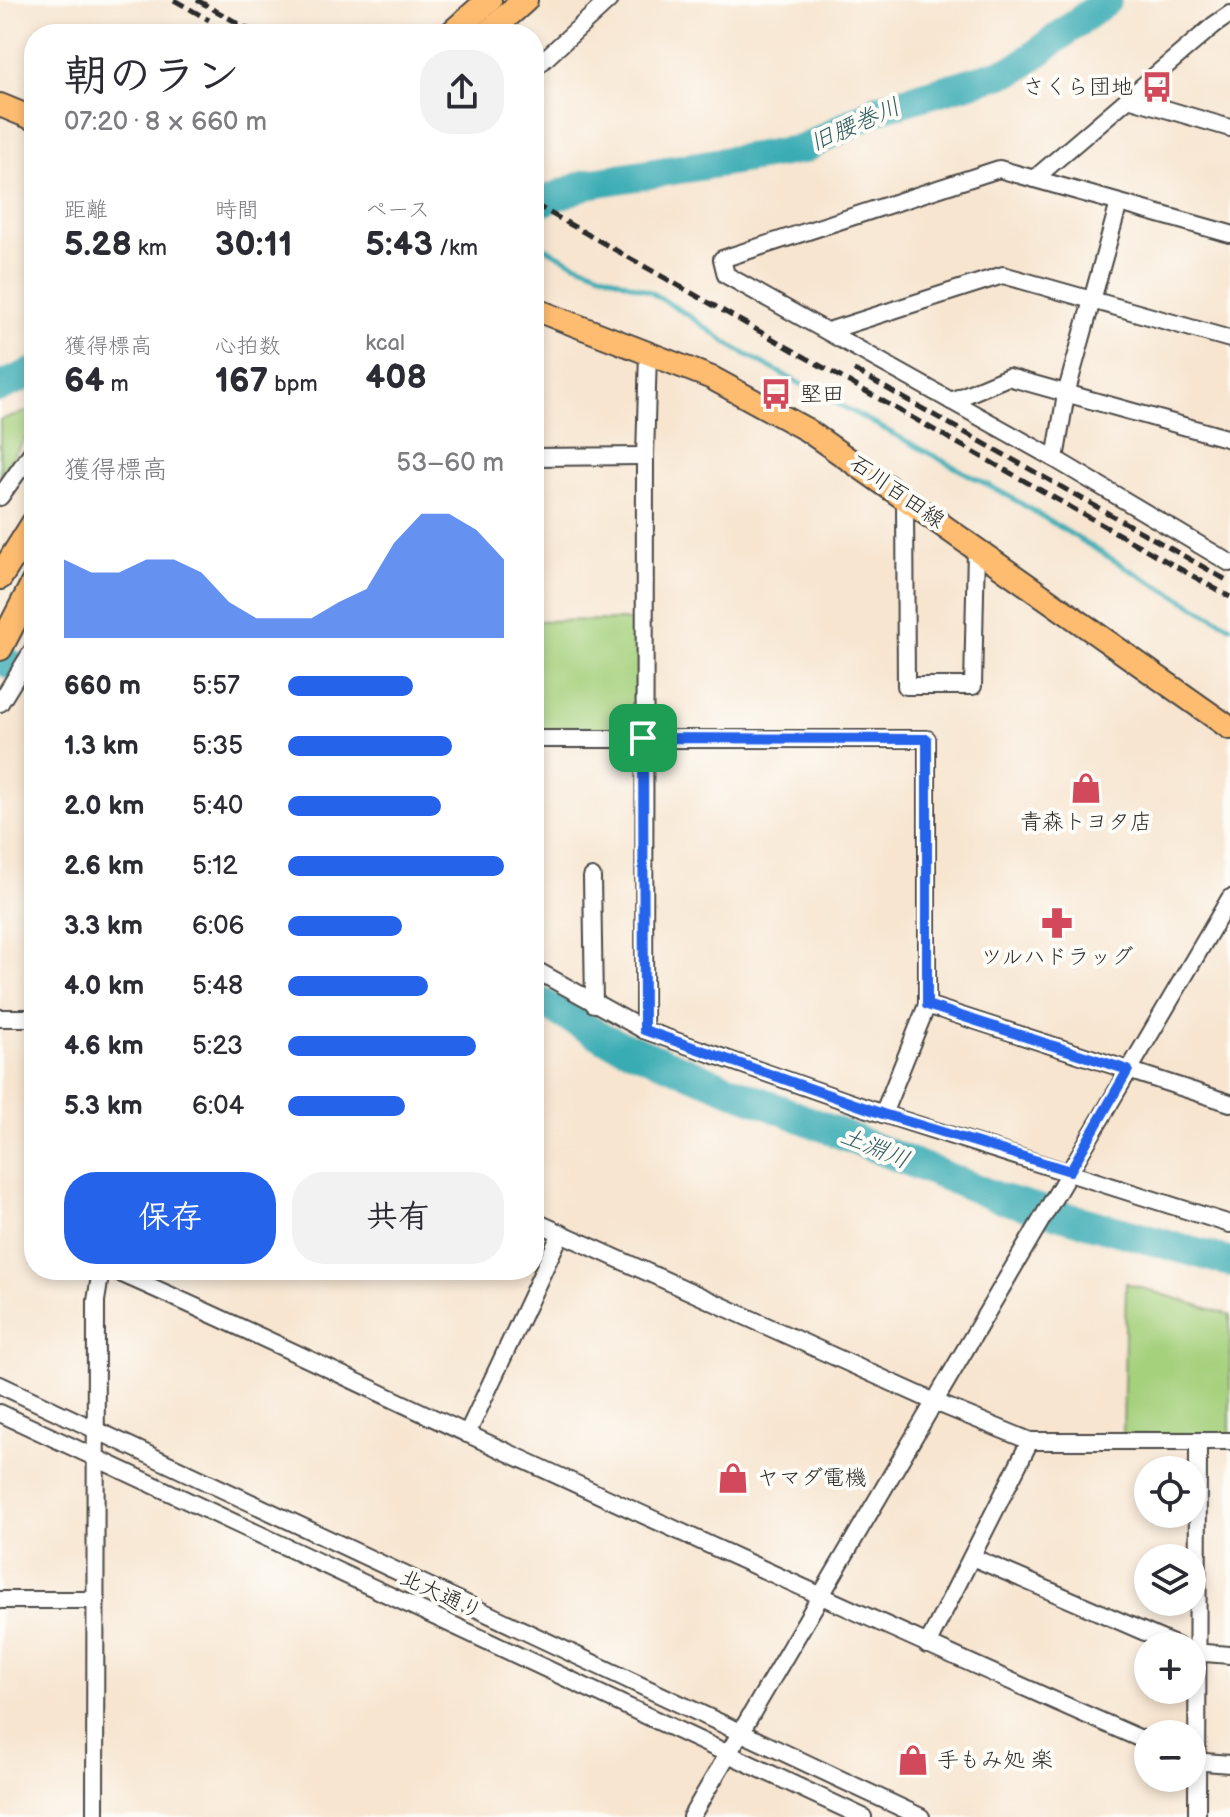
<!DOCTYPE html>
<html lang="ja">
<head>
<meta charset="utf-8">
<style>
	body { margin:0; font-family:"Balsamiq Sans","Klee One",sans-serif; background:#f2f2f3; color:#2b2b33; height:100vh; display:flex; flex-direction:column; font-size:30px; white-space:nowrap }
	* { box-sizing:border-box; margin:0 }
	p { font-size:26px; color:#7c7c81 }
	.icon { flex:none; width:44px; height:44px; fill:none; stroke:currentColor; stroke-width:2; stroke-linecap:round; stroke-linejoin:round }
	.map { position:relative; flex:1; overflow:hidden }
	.details { position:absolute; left:24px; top:24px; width:520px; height:1256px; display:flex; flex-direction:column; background:#fff; border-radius:32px; box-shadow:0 4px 12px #0003 }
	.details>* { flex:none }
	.tools { position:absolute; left:1134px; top:1456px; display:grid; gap:16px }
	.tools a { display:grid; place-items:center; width:72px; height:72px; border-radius:50%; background:#fff; box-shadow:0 4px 12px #0003; font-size:40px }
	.pin { position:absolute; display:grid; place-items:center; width:68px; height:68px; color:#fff; margin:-34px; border-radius:16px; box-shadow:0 4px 12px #0006 }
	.round { display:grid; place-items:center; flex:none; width:84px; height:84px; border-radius:32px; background:#f2f2f3 }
	.overview { display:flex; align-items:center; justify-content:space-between; height:136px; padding:0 40px }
	h1 { font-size:44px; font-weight:700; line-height:60px }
	.figures { display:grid; grid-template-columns:repeat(3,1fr); gap:12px; height:136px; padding:8px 40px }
	.figures div { display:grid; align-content:center }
	.figures b { font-size:34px; font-weight:700 }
	.figures small { font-size:22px; font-weight:400 }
	.figures p { font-size:22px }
	.chart { height:224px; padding:16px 40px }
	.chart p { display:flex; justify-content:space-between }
	.chart svg { width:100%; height:144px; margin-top:8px; fill:#2563eb; opacity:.7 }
	.action { display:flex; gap:16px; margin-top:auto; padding:16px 40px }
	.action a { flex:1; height:92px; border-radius:32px; background:#2563eb; color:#fff; font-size:32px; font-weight:700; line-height:92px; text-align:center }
	.action a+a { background:#f2f2f3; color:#2b2b33 }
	ul { padding:0 40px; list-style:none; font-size:26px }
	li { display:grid; grid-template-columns:128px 96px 1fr; align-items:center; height:60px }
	li i { height:20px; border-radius:10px; background:#2563eb }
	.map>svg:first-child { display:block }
	.green { fill:#a5d07c; stroke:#687e54; stroke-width:2 }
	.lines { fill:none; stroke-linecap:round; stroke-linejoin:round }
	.stream { stroke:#39abb3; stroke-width:5 }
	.river { stroke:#39abb3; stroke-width:30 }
	.minor-casing { stroke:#4a4744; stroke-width:20 }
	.major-casing { stroke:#4a4744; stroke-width:26 }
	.highway-casing { stroke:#4a4744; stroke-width:28 }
	.minor { stroke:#fff; stroke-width:16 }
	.major { stroke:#fdbc70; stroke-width:22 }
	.highway { stroke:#fdbc70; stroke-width:24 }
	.rail { stroke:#2b2b2b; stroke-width:5; stroke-dasharray:12 6; stroke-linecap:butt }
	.route-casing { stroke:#fff; stroke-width:16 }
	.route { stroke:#2563eb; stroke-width:10 }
	.labels { text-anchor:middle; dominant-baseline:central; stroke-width:8; stroke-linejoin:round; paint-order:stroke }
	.poi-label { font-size:22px; fill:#2b2b2b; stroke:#fdfcf7; text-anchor:start }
	.street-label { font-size:22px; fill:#2b2b2b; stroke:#fdfcf7 }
	.water-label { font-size:24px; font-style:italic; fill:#315e61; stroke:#fdfcf7 }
</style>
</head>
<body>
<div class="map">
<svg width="1230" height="1817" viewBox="0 0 1230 1817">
	<rect width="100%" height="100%" fill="#fdfcf7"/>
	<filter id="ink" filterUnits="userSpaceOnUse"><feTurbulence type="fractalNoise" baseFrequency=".0125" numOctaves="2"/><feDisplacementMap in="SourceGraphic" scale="16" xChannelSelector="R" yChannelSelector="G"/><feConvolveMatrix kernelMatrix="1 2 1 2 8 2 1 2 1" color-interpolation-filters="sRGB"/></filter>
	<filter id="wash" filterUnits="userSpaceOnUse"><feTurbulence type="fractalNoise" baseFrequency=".006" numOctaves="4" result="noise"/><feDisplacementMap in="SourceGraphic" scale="32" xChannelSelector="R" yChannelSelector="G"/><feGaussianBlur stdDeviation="1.8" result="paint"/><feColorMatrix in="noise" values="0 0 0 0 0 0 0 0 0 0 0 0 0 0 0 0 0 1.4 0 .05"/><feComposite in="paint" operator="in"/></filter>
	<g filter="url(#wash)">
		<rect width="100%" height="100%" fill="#f7e5d0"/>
		<g class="green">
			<polygon points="34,409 34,426 0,475 0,420"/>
			<polygon points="624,620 632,622 638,627 639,724 633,731 534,732 534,621"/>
			<polygon points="1126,1283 1230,1315 1230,1436 1123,1435"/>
		</g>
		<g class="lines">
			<polyline class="stream" points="534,242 570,261 650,292 688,315 736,349 1012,498 1125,567 1230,626"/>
			<g class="river">
				<polyline points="534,205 587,184 803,149 878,109 1016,69 1107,0"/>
				<polyline points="0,387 34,372"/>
				<polyline points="0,657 34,680"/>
				<polyline points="534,998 606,1039 999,1198 1230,1262"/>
			</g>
		</g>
	</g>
	<g filter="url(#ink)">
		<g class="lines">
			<defs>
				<g id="minor">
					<polyline points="534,69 609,0"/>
					<polyline points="1128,98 1230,128"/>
					<polyline points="1034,179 1214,25 1230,14"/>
					<polyline points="1230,234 999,169 722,259 726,275 1055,459 1230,563"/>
					<polyline points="828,331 1003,275 1230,339"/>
					<polyline points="951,401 1008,377 1230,439"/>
					<polyline points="534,457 645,456"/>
					<polyline points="1055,459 1066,394 1119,203"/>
					<polyline points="0,497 34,449"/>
					<polyline points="905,498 906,686 973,686 976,548"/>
					<polyline points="0,703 34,648"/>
					<polyline points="534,739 927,739 927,1005 883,1114"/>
					<polyline points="592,877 594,1004"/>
					<polyline points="534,969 644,1030 883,1114 1230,1224"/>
					<polyline points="927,1005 1230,1103"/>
					<polyline points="0,1018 34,1018"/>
					<polyline points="644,1030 645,456 648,353"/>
					<polyline points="534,1221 935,1402 1030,1441 1230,1441"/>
					<path d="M 113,1270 C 233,1322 351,1380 470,1435 C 695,1539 921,1642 1148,1742"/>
					<polyline points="0,1385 921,1817"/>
					<polyline points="0,1413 863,1817"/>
					<polyline points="467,1434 561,1233"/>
					<polyline points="972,1557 1177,1646"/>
					<polyline points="0,1600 96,1600"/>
					<polyline points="927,1645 1030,1441"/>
					<polyline points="1192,1652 1230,1655"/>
					<polyline points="1192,1761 1230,1764"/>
					<polyline points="95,1817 96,1301 101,1270"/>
					<polyline points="691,1817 1230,898"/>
					<polyline points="1197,1817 1198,1441"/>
				</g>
				<g id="major">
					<polyline points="0,105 34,119"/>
					<polyline points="534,309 712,378 807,430 1230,728"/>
				</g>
				<g id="highway">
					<polyline points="451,34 489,0"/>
					<polyline points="487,34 525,0"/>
					<polyline points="0,577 34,523"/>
					<polyline points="0,648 34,582"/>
				</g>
			</defs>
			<use href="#minor" class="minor-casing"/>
			<use href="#major" class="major-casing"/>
			<use href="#highway" class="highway-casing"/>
			<use href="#minor" class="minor"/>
			<use href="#major" class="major"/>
			<use href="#highway" class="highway"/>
			<g class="rail">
				<polyline points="174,0 209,20"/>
				<polyline points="197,0 257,34"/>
				<polyline points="534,204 1230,597"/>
				<polyline points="854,370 1230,582"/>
			</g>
		</g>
	</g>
	<g class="lines" filter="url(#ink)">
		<defs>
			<polygon id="route" points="643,738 927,739 927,1005 1128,1070 1070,1171 883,1114 644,1030"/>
		</defs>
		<use href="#route" class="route-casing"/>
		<use href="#route" class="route"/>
	</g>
	<defs>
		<symbol id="bus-bare" viewBox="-9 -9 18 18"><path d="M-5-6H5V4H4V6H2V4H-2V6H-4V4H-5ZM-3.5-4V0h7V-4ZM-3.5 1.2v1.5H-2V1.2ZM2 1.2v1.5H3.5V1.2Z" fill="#d1495b" stroke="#fdfcf7" stroke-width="2.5" paint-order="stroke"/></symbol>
		<symbol id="shop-bare" viewBox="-9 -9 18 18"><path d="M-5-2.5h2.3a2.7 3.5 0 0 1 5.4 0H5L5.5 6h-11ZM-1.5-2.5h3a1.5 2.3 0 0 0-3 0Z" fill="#d1495b" stroke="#fdfcf7" stroke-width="2.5" paint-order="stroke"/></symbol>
		<symbol id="pharmacy-bare" viewBox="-9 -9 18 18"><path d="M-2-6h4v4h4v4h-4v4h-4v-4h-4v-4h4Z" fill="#d1495b" stroke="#fdfcf7" stroke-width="2.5" paint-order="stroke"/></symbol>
	</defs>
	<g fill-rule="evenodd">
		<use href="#bus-bare" x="1135" y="65" width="44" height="44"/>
		<use href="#bus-bare" x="754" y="372" width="44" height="44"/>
		<use href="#shop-bare" x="1064" y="766" width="44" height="44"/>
		<use href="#pharmacy-bare" x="1035" y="901" width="44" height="44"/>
		<use href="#shop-bare" x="711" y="1456" width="44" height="44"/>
		<use href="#shop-bare" x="891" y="1738" width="44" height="44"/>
	</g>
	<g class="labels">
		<g class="poi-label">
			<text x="1133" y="87" text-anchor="end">さくら団地</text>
			<text x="800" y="394">堅田</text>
			<text x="1086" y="822" text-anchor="middle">青森トヨタ店</text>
			<text x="1057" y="957" text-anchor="middle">ツルハドラッグ</text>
			<text x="757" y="1478">ヤマダ電機</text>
			<text x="937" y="1760">手もみ処 楽</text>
		</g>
		<g class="street-label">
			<text transform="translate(897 492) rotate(35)">石川百田線</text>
			<text transform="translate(441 1595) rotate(25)">北大通り</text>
		</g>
		<g class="water-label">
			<text transform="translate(855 125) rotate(-24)">旧腰巻川</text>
			<text transform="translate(875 1148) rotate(22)">土淵川</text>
		</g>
	</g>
</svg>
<div class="tools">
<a><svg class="icon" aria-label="locate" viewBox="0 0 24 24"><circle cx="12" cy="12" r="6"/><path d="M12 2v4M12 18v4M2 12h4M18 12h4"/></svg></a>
<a><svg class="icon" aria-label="layers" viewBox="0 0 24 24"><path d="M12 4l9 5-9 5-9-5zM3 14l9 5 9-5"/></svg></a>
<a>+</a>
<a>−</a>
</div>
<div class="pin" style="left:643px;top:738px;background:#1e9e55"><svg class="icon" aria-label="arrive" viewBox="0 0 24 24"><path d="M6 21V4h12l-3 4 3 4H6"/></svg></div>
<section class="details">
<div class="overview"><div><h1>朝のラン</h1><p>07:20 · 8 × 660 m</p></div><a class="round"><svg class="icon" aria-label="share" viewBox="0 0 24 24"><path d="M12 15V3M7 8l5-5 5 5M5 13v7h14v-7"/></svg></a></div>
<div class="figures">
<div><p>距離</p><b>5.28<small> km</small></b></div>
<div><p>時間</p><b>30:11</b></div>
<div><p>ペース</p><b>5:43<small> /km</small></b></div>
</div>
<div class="figures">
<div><p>獲得標高</p><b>64<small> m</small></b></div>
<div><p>心拍数</p><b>167<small> bpm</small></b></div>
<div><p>kcal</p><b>408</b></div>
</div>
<div class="chart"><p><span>獲得標高</span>53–60 m</p>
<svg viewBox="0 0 160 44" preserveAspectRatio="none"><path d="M0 44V20L10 24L20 24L30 20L40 20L50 24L60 33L70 38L80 38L90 38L100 33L110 29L120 15L130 6L140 6L150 11L160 20V44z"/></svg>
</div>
<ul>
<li><b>660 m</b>5:57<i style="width:58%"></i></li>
<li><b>1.3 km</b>5:35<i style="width:76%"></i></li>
<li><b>2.0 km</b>5:40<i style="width:71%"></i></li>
<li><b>2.6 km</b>5:12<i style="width:100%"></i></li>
<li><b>3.3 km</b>6:06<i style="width:53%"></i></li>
<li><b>4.0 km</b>5:48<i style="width:65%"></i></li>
<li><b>4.6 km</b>5:23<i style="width:87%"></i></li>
<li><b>5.3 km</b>6:04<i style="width:54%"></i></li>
</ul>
<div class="action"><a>保存</a><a>共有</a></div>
</section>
</div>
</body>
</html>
